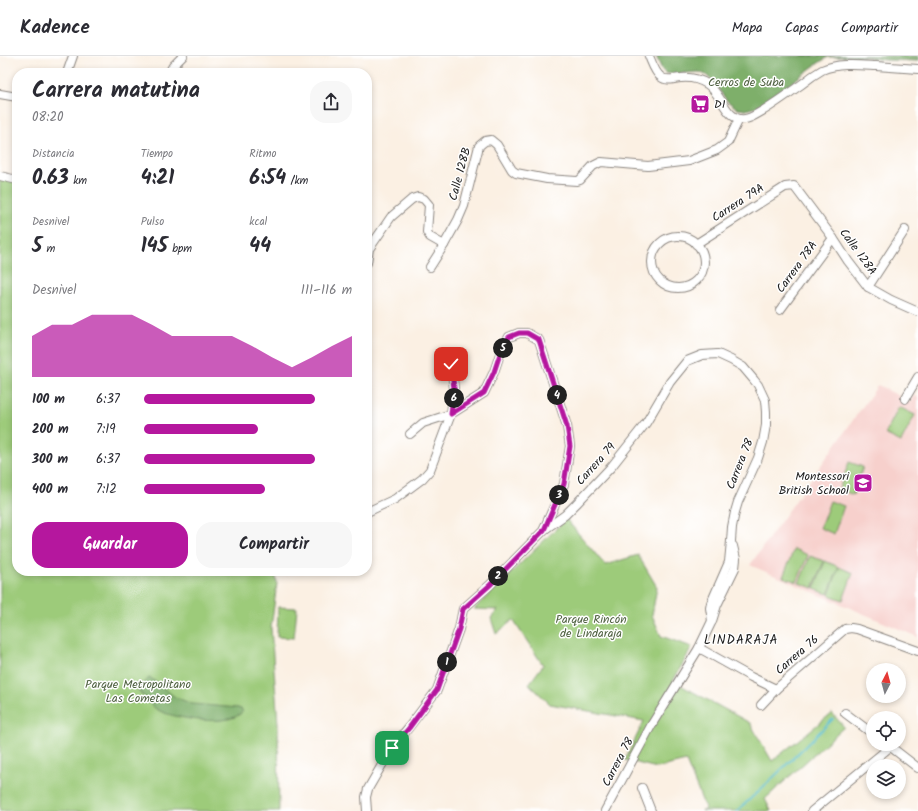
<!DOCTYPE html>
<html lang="es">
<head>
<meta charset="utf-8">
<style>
	body { margin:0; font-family:Kalam,sans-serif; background:#f7f7f7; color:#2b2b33; height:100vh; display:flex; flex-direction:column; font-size:15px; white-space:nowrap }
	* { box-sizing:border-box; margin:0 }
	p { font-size:13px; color:#7c7c81 }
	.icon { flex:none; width:22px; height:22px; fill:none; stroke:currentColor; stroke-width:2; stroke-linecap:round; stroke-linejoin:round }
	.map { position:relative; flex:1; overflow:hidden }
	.panel { position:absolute; left:12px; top:12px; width:360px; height:508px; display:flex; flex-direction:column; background:#fff; border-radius:16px; box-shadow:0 2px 6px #0003 }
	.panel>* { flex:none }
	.needle { width:26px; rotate:6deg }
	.controls { position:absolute; left:866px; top:607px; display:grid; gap:8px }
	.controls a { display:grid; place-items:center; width:40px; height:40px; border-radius:50%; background:#fff; box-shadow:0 2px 6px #0003; font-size:20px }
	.pin { position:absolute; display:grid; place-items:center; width:34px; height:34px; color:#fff; margin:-17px; border-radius:8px; box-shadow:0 2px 6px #0006 }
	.km { position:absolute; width:20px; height:20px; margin:-10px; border-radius:50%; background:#222; color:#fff; font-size:11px; line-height:20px; text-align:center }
	.round { display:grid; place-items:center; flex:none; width:42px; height:42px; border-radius:16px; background:#f7f7f7 }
	.summary { display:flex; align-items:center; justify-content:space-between; height:68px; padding:0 20px }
	h1 { font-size:22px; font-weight:700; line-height:30px }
	.stats { display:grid; grid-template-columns:repeat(3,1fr); gap:6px; height:68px; padding:4px 20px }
	.stats div { display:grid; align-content:center }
	.stats b { font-size:20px; font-weight:700 }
	.stats small { font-size:11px; font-weight:400 }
	.stats p { font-size:11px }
	.chart { height:112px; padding:8px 20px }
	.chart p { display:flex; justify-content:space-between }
	.chart svg { width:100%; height:72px; margin-top:4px; fill:#b5179e; opacity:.7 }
	.primary-button { display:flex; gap:8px; margin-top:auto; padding:8px 20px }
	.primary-button a { flex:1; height:46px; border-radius:16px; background:#b5179e; color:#fff; font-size:16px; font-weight:700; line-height:46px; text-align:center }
	.primary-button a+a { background:#f7f7f7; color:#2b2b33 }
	ul { padding:0 20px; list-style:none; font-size:13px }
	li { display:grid; grid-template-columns:64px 48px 1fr; align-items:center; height:30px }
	li i { height:10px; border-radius:5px; background:#b5179e }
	header { display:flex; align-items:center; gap:24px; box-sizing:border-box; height:56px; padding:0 20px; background:#fff; border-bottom:1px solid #e1e1e2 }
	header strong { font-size:19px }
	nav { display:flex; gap:22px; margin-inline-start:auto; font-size:14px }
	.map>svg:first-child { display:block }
	.built { fill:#f7d0cc }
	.green { fill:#9dcb7a; stroke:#5c744b }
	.forest { fill:#7eaf6a; stroke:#4d6643 }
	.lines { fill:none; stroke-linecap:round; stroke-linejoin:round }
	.stream { stroke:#4db9c8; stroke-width:2 }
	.street-casing { stroke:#8c8680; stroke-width:10 }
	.street { stroke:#fff; stroke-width:8 }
	.route-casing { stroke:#fff; stroke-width:8 }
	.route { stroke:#b5179e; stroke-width:5 }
	.labels { text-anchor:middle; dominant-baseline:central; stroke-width:3; stroke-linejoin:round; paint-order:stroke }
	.park-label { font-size:12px; fill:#506242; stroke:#fff }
	.poi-label { font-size:12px; fill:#1c1c1c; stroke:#fff; text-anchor:start }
	.street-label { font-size:12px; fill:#1c1c1c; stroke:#fff }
	.neighbourhood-label { font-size:13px; letter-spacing:1px; fill:#1c1c1c; stroke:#fff }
</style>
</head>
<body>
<header>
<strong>Kadence</strong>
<nav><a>Mapa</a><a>Capas</a><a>Compartir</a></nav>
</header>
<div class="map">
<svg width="918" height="755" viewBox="0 0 918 755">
	<rect width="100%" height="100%" fill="#fff"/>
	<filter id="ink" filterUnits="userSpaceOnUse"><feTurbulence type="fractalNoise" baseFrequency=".025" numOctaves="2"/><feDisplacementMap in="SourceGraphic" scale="8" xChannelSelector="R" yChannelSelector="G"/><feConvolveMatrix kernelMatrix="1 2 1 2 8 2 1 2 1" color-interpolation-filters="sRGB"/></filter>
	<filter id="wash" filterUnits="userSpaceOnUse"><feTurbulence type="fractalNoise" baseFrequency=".012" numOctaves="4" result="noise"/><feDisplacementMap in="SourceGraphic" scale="16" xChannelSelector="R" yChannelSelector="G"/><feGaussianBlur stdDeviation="0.9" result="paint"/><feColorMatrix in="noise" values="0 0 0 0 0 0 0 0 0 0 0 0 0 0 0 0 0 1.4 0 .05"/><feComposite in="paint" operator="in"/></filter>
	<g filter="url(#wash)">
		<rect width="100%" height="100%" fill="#fbf0e3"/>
		<polygon class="built" points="878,329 910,346 914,339 918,342 918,581 750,509"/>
		<g class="green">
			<polygon points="0,120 17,124 17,515 275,515 277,527 271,572 278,668 279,755 0,755"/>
			<polygon points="899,351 915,359 901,386 885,378"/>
			<polygon points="849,406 863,411 853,439 839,433"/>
			<polygon points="830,445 844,450 834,478 820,472"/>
			<polygon points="566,463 605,509 638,499 657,531 652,559 661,580 692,591 673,625 750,667 772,705 832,657 844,671 765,743 771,755 702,755 706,754 686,705 657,712 625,704 644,665 550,648 529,628 543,609 513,564 496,578 491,562 498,554 474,553"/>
			<polygon points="794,493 808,499 797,526 783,521"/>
			<polygon points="810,500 824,505 813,532 799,527"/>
			<polygon points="825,505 839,511 828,538 814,533"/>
			<polygon points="839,511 853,517 843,544 829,539"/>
			<polygon points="278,551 297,552 294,582 277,581"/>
		</g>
		<g class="forest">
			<polygon points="656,0 918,0 918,5 885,4 866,1 828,1 814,10 795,24 779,38 757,51 746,54 738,53 727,45 714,27 706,19 699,16 673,18 665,17 662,14"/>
			<path d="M 149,622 L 152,623 L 175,641 L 192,648 L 238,652 L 241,653 L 243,655 C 232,672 172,663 156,653 C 149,648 143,639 137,633 Z"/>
		</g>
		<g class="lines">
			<path class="stream" d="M 737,755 C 770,726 801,694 833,663"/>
		</g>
	</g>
	<g filter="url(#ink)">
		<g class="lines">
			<defs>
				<g id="street">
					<path d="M 649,0 C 652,7 655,17 661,21 C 667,26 675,22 681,22 C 691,21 699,23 707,28 C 721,36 726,66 745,63 C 752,62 758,57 764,54 C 777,46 789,37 802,28 C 808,23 815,18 822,14 C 839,7 857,9 876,10 C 890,11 904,12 918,13"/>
					<polyline points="67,17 73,0"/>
					<polyline points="169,17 173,10 183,0"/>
					<polyline points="0,38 17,41"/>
					<polyline points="0,120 17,124"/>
					<circle cx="678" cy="206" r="26"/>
					<polyline points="696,188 785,131 794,130 833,182 848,205 868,231 891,244 918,256"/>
					<polyline points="367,207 369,193 391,161 412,143 418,141 424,143 429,149 427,176 430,181 444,189"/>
					<polyline points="430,211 444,189 458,164 464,150 479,90 485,85 491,84 497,89 512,114 516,117 547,123 577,125 580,124 593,110 601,106 648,110 689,105 717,94 728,86 739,63"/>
					<polyline points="868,231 905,174"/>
					<polyline points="780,254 833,182"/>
					<polyline points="905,343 918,321"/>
					<polyline points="410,378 423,367 451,358 484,337 494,316 501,295 509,281 519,277 527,277 539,284 567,370 570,390 564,428 544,473"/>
					<polyline points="367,456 395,443 422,423 430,414 451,358 454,332 451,309"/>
					<polyline points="699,592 751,621 776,633"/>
					<polyline points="761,649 776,633 845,573 851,572 857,573 918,595"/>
					<polyline points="845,657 873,678"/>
					<polyline points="887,688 918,712"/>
					<polyline points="642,732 651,755"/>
					<polyline points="367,755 366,741 368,733 379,714 392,692 409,671 437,634 459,573 463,553 490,529 544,474 565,459 576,448 612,410 646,367 670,326 687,305 702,299 718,298 731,304 743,311 754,324 758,329 765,344 766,356 766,369 763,386 758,402 738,446 735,456 732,471 731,485 729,506 711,547 710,552 712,565"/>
					<polyline points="605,755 652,668 699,592 712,565 717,549 735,512 736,503 733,490"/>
					<polyline points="812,755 890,691"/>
				</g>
			</defs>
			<use href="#street" class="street-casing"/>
			<use href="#street" class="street"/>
		</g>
	</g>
	<g class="lines" filter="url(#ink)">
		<defs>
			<polyline id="route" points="392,692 409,672 437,634 459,573 463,553 490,529 544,474 564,428 570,390 567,370 539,284 527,277 519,277 509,281 501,295 494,316 484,337 451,358 454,332 451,308"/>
		</defs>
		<use href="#route" class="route-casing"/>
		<use href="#route" class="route"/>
	</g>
	<defs>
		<symbol id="supermarket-square" viewBox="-11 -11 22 22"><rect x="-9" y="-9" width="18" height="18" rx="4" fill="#b5179e" stroke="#fff"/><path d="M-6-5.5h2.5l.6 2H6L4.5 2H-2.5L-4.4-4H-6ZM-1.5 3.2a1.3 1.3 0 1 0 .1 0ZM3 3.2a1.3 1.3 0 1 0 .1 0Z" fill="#fff"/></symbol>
		<symbol id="school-square" viewBox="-11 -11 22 22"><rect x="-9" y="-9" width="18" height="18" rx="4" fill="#b5179e" stroke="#fff"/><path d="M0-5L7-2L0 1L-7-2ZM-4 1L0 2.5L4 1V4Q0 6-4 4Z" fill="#fff"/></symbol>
	</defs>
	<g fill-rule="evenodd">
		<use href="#supermarket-square" x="689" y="37" width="22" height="22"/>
		<use href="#school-square" x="852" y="416" width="22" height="22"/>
	</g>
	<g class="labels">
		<g class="park-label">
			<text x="746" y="26">Cerros de Suba</text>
			<text x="591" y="563">Parque Rincón<tspan x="591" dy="14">de Lindaraja</tspan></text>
			<text x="138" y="628">Parque Metropolitano<tspan x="138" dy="14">Las Cometas</tspan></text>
		</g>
		<g class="poi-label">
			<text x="714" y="48">D1</text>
			<text x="849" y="420" text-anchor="end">Montessori<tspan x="849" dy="14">British School</tspan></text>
		</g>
		<g class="street-label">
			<text transform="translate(460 118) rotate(-75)">Calle 128B</text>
			<text transform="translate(738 147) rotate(-33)">Carrera 79A</text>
			<text transform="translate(858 196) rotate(54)">Calle 128A</text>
			<text transform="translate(797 211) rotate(-54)">Carrera 78A</text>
			<text transform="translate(596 408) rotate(-48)">Carrera 79</text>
			<text transform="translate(740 408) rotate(-68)">Carrera 78</text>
			<text transform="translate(797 599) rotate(-41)">Carrera 76</text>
			<text transform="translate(618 706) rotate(-62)">Carrera 78</text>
		</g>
		<g class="neighbourhood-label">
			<text x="741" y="584">LINDARAJA</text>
		</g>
	</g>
</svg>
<div class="controls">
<a><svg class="needle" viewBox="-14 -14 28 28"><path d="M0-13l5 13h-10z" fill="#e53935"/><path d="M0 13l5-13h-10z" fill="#7c7c81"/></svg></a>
<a><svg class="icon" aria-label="locate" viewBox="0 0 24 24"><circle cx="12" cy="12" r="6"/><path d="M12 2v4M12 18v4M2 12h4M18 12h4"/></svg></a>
<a><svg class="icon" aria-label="layers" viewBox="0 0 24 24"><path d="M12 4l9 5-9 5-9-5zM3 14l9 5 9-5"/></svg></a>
</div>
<div class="pin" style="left:392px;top:692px;background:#1e9e55"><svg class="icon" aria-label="arrive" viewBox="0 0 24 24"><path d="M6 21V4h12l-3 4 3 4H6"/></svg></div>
<div class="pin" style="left:451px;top:308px;background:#d93025"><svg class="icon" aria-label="check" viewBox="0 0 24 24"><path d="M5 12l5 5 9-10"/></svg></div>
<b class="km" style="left:447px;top:606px">1</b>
<b class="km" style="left:498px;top:520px">2</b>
<b class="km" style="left:559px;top:439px">3</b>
<b class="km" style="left:557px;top:339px">4</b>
<b class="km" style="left:503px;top:292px">5</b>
<b class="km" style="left:454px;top:342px">6</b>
<section class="panel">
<div class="summary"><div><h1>Carrera matutina</h1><p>08:20</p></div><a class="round"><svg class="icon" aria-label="share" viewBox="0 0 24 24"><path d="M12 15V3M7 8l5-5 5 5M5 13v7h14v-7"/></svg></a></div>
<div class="stats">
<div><p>Distancia</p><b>0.63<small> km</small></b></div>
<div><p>Tiempo</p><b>4:21</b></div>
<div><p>Ritmo</p><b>6:54<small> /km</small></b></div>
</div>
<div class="stats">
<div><p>Desnivel</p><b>5<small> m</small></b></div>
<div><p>Pulso</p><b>145<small> bpm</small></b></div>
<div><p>kcal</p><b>44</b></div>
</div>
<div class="chart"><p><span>Desnivel</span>111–116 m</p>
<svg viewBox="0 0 160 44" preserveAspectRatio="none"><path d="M0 44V19L10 12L20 12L30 6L40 6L50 6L60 12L70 19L80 19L90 19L100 19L110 25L120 32L130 38L140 32L150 25L160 19V44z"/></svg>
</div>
<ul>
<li><b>100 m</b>6:37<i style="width:82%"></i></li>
<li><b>200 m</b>7:19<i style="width:55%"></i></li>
<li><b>300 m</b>6:37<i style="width:82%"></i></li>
<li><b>400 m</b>7:12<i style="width:58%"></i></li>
</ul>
<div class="primary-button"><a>Guardar</a><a>Compartir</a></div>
</section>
</div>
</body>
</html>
